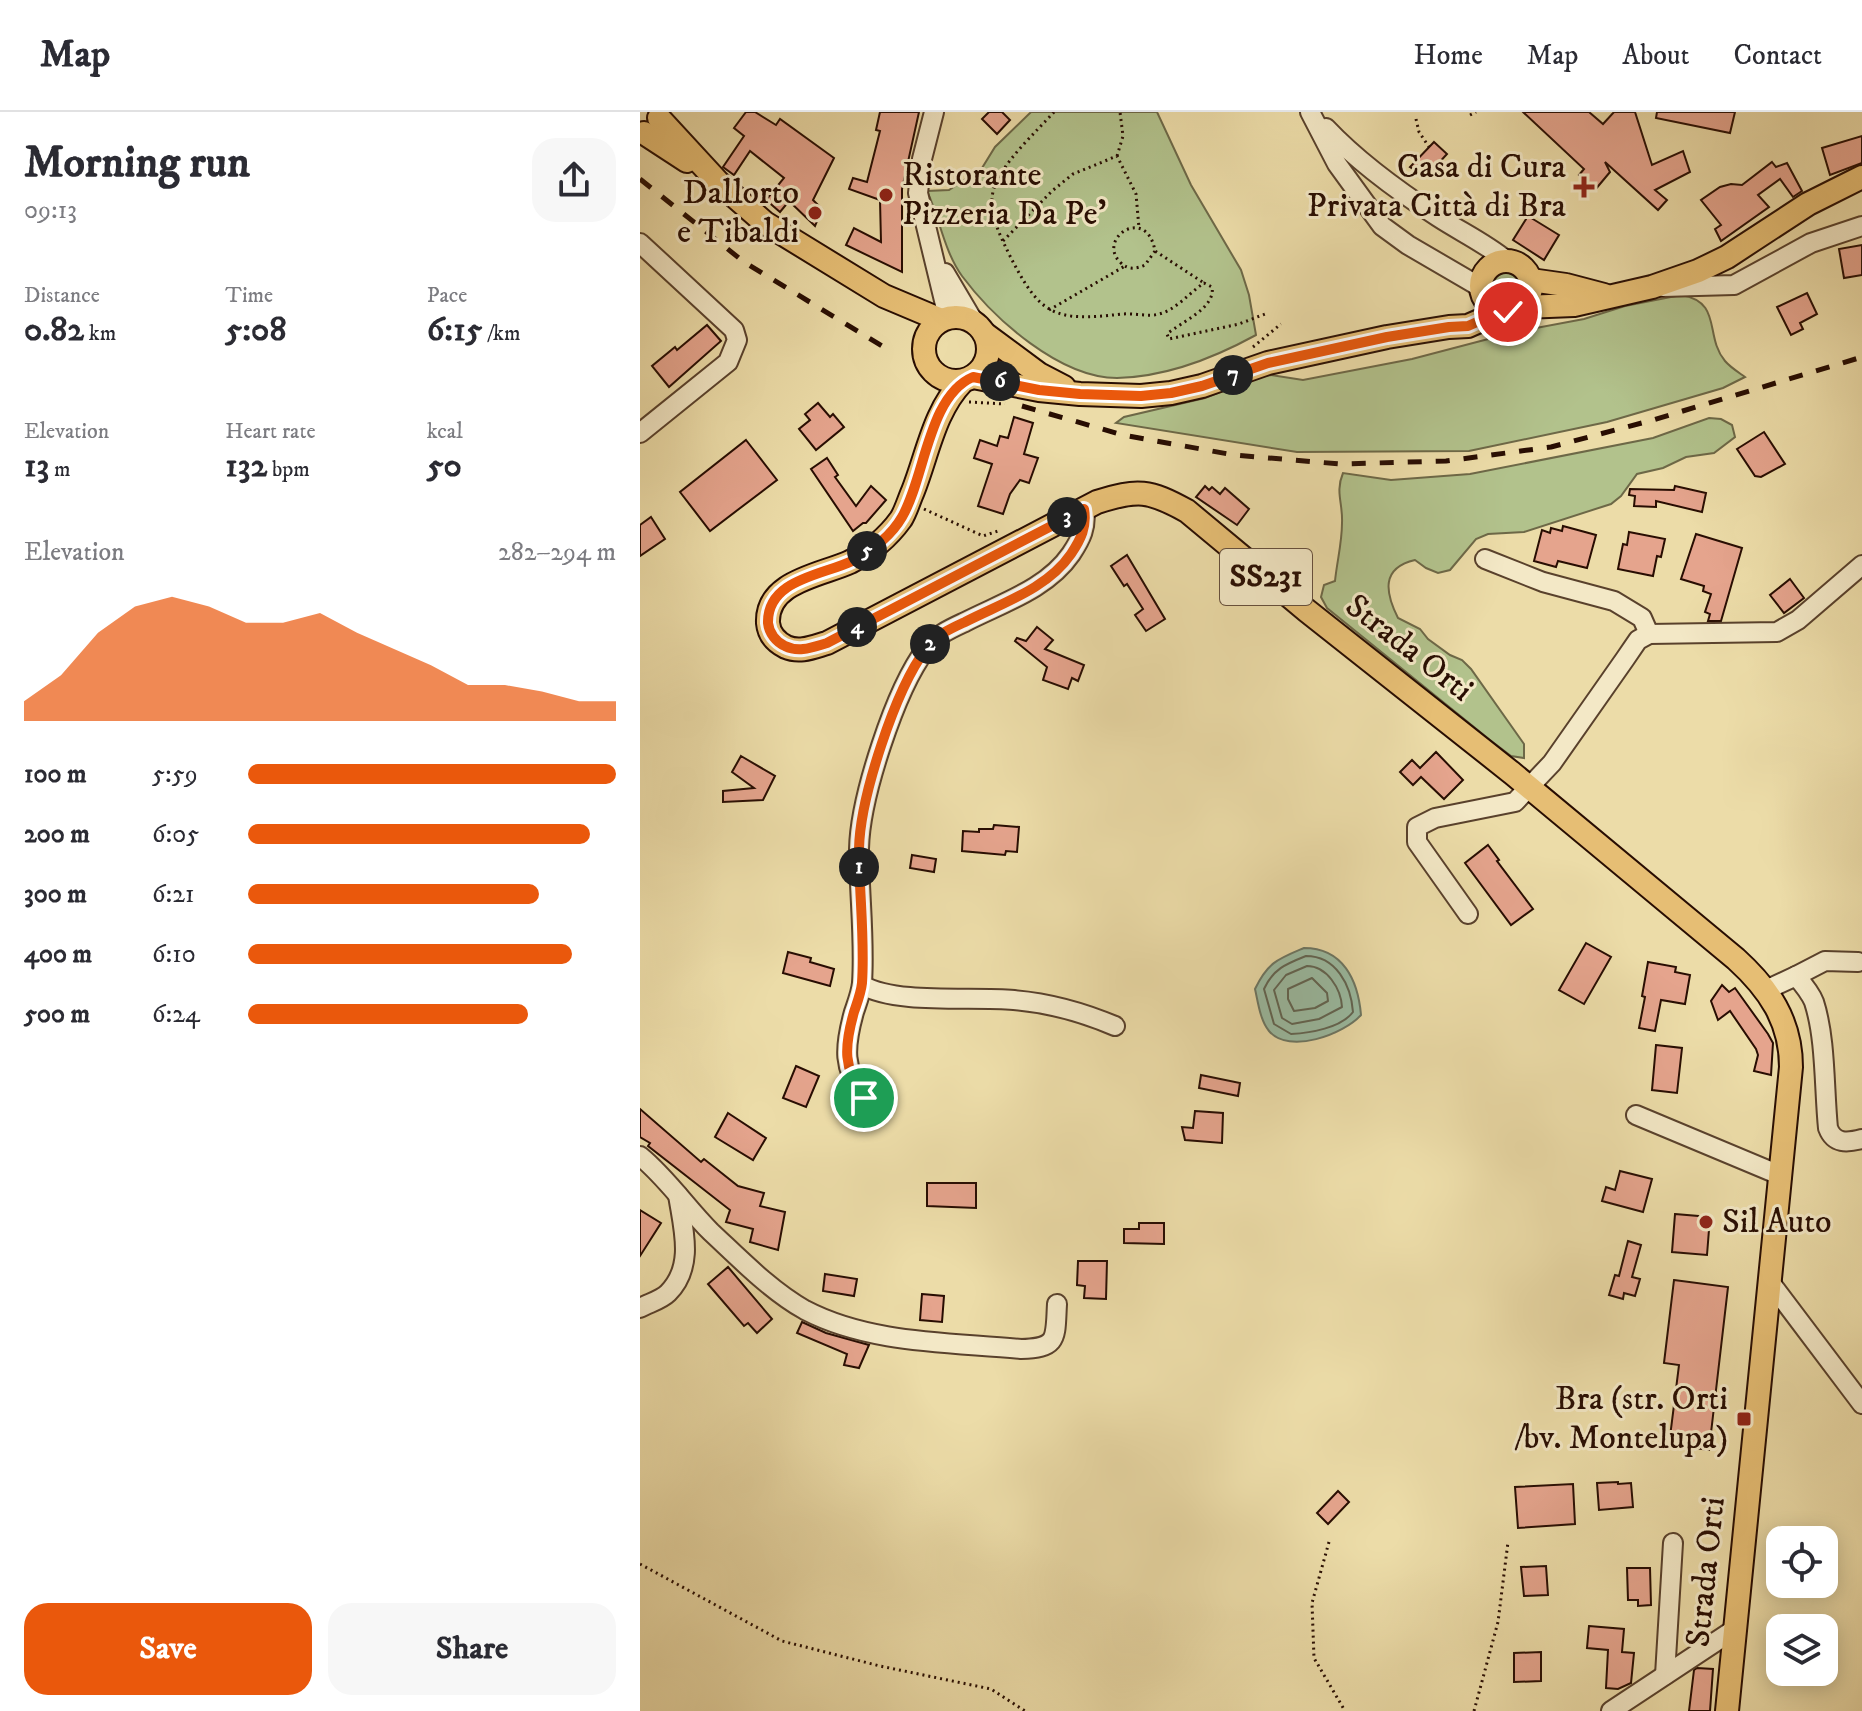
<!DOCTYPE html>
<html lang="en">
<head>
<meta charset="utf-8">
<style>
	body { margin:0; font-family:"IM FELL DW Pica",serif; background:#f7f7f7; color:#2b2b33; height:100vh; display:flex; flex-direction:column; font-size:30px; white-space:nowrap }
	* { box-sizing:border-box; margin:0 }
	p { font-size:26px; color:#7c7c81 }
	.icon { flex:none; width:44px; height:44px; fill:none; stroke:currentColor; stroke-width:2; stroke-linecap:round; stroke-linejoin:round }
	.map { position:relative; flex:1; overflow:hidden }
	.panel { display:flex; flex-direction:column; background:#fff; width:640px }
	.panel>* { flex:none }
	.tools { position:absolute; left:1126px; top:1414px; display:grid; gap:16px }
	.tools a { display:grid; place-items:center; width:72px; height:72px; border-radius:16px; background:#fff; box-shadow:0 4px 20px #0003; font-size:40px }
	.pin { position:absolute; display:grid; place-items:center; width:68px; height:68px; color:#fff; margin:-34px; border:4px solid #fff; border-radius:50%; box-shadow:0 2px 8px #0007 }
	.km { position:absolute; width:40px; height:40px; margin:-20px; border-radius:50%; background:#222; color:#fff; font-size:22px; line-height:40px; text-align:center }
	.round { display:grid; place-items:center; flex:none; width:84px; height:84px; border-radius:24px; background:#f7f7f7 }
	.summary { display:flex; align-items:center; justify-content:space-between; height:136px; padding:0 24px }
	h1 { font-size:44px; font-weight:800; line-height:60px }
	.stats { display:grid; grid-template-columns:repeat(3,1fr); gap:12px; height:136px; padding:8px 24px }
	.stats div { display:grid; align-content:center }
	.stats b { font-size:34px; font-weight:800 }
	.stats small { font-size:22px; font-weight:400 }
	.stats p { font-size:22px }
	.chart { height:224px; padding:16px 24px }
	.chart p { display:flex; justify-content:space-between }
	.chart svg { width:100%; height:144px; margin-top:8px; fill:#ea580c; opacity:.7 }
	.action { display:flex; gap:16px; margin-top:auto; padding:16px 24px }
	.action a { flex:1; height:92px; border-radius:24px; background:#ea580c; color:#fff; font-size:32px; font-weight:800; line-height:92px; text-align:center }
	.action a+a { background:#f7f7f7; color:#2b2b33 }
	ul { padding:0 24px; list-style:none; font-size:26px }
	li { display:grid; grid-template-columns:128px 96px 1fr; align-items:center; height:60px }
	li i { height:20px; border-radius:10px; background:#ea580c }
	header { display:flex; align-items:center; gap:48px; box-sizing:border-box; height:112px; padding:0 40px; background:#fff; border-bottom:2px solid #e1e1e2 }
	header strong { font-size:38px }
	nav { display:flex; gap:44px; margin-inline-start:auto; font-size:28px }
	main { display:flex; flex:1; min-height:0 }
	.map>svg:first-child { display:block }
	.green { fill:#b2c28c; stroke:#6d6847; stroke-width:2 }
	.water { fill:#9abca3; stroke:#6c7663; stroke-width:2 }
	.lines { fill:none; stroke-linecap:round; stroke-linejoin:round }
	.shore { stroke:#616452; stroke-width:2 }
	.building { fill:#e5a48d; stroke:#280d02; stroke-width:2 }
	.minor-casing { stroke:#59412c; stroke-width:22 }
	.major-casing { stroke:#280d02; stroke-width:26 }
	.path { stroke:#280d02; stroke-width:3; stroke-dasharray:2 4; stroke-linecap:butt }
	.minor { stroke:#f3e8c6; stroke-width:18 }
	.major { stroke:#e6be74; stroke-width:22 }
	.rail { stroke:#280d02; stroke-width:5; stroke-dasharray:14 14; stroke-linecap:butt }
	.route-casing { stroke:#fff; stroke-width:16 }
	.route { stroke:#ea580c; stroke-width:10 }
	.poi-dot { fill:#8f2418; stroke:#f3e8c6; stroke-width:3 }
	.labels { text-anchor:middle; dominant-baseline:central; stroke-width:6; stroke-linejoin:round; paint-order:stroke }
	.shield { fill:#f3e8c6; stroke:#654f3d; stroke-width:2 }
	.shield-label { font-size:32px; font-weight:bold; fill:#280d02 }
	.poi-label { font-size:34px; fill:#280d02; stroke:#f3e8c6; text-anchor:end }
	.street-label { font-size:34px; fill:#280d02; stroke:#f3e8c6 }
</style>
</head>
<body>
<header>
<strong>Map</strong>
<nav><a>Home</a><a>Map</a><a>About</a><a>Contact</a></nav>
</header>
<main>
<section class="panel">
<div class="summary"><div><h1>Morning run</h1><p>09:13</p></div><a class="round"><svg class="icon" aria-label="share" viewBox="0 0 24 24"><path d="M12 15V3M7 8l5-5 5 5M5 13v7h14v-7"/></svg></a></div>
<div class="stats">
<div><p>Distance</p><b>0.82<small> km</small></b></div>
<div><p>Time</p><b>5:08</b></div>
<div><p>Pace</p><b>6:15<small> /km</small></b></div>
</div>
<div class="stats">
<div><p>Elevation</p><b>13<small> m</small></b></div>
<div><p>Heart rate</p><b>132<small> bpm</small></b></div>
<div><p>kcal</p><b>50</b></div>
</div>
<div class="chart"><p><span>Elevation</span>282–294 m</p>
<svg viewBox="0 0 160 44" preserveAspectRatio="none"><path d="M0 44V38L10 30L20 17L30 9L40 6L50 9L60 14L70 14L80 11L90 17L100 22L110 27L120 33L130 33L140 35L150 38L160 38V44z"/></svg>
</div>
<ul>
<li><b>100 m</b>5:59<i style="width:100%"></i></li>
<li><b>200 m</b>6:05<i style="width:93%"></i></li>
<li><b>300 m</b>6:21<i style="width:79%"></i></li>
<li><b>400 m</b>6:10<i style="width:88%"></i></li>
<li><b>500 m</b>6:24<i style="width:76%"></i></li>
</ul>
<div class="action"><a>Save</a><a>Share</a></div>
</section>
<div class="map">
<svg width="1222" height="1599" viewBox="0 0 1222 1599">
	<rect width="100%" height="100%" fill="#ecdca8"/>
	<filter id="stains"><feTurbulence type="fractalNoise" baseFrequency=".0025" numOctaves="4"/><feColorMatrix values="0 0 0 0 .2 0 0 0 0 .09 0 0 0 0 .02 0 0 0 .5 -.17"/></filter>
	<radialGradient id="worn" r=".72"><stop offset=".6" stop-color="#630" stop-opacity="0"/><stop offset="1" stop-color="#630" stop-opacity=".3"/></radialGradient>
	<g class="green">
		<path d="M 391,0 L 517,0 L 551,73 L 601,158 L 609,183 L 616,223 C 574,246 525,265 477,266 C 420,266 354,207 322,164 C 304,139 300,107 287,79 L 309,78 L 342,56 L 355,35 Z"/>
		<circle cx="866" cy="174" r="15"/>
		<path d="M 1041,183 C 1083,190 1064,224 1085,249 C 1090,255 1098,260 1105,265 L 1083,276 L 967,310 L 829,339 L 657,340 L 476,311 L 484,305 L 565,286 L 621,264 L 631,263 L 663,268 L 772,247 L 875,220 L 944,207 L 985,194 Z"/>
		<path d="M 1069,306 L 1081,307 L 1092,313 L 1095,325 L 1074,341 L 1046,345 L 1023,356 L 997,362 L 981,384 L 971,392 L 884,420 L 848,422 L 836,427 L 810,458 L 798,461 L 786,456 L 775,448 C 741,456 745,480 758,506 L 780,517 L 788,527 L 810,543 L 822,548 L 831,557 L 884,632 L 884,646 L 871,644 L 850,628 L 687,496 L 681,485 L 684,473 L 695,469 C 697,449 702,431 702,411 C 703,391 695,380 703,361 L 751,368 L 830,362 L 1013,326 Z"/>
	</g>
	<path class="water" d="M 664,836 C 703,836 718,868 721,903 C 704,922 649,943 629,919 C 620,908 618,890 615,877 C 628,850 638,847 664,836 Z"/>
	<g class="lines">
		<g class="shore">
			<path d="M 666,844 C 696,844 711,873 713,900 C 701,916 670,921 651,922 L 634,912 L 624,877 C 633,857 646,852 666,844 Z"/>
			<path d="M 667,854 C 687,854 701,877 702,895 L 679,907 L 652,912 L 642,906 L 634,878 L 646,863 Z"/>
			<polygon points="672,866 687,881 688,889 675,896 654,899 648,887 648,877"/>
		</g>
	</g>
	<g class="building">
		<polygon points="106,0 115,0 136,13 140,7 194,46 173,88 182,97 175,114 149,89 140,100 126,88 144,66 110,39 94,63 83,55 104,24 94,16"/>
		<polygon points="240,0 279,0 262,77 262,160 206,133 214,116 241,130 240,88 209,77 213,66 227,70 240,19 236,18"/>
		<polygon points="349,0 362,0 370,8 357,22 342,7"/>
		<polygon points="883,0 949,0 963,12 974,0 995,0 1012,53 1043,39 1050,60 1015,78 1027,88 1018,98 965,50 970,60 955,78 939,63 944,57"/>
		<polygon points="1017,0 1095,0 1090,21 1016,6"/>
		<polygon points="1222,24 1222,51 1190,63 1182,36"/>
		<polygon points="794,30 807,42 786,65 770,55"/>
		<polygon points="1132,50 1136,55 1147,51 1162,79 1153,85 1140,67 1118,83 1129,95 1081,129 1075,117 1081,113 1061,88 1080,75 1091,72 1102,73"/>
		<polygon points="888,104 919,123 904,148 873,128"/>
		<polygon points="1222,133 1222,163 1204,166 1199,137"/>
		<polygon points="1167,181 1177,202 1160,211 1163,217 1151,223 1137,195"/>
		<polygon points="67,213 81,229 29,275 12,254 35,235 37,238"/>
		<polygon points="178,291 190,305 193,302 204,315 176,338 159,317 170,308 165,302"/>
		<polygon points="374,305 393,311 384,342 398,346 389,371 380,368 370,382 363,402 338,394 352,352 334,346 340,328 357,334 360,324 368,326"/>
		<polygon points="1124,320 1145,352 1121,365 1115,364 1097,337"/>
		<polygon points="106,328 137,368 70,419 40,380"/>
		<polygon points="187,346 198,363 195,365 216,394 231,374 246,388 226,411 223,411 213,419 171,357"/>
		<polygon points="565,374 569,378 572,375 580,382 585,376 609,397 597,413 556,385"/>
		<polygon points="1035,374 1066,381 1062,400 1016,389 1016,395 994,394 995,384 989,383 990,377 1034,378"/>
		<polygon points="11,405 25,427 0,444 0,413"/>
		<polygon points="923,414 956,423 947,456 918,449 916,455 894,449 902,418 910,421 911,416 922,419"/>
		<polygon points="989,420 1025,427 1021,445 1017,444 1013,464 978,457 983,432 987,433"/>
		<polygon points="1056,422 1102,436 1081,509 1068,509 1070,502 1065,500 1071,482 1063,479 1064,474 1041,467"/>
		<polygon points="487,443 525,507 506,519 495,503 503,497 487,472 484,474 471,454"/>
		<polygon points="1150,467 1164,486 1144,501 1130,483"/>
		<polygon points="397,515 413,528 405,537 444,553 438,569 432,566 428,577 403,568 407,555 375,529 377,526 386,529"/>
		<polygon points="796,640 823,668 804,687 781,665 773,673 760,660 772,648 780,656"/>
		<polygon points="101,644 135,664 123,688 83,690 83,679 114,676 92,660"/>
		<polygon points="354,713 379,715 377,740 366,739 365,743 322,739 323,719 339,720 339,717 353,717"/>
		<polygon points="848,733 859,748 857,749 893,797 871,813 825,751"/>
		<polygon points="272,743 296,747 294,760 270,756"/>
		<polygon points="946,831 971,845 944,892 919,878"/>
		<polygon points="148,840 171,846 170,850 194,857 190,874 143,861"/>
		<polygon points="1008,850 1036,855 1035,860 1050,863 1045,892 1021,888 1015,919 999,916 1005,885 1002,884"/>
		<polygon points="1082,873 1089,880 1095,876 1128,922 1133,931 1131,963 1114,959 1118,943 1116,937 1090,899 1078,908 1071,889"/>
		<polygon points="1016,933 1042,936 1037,981 1012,978"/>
		<polygon points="156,954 179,964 166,995 143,986"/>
		<polygon points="561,963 600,971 598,984 559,976"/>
		<polygon points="0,997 61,1050 64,1047 98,1074 124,1081 120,1094 145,1100 138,1138 110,1130 113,1117 86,1110 90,1098 8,1034 10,1031 0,1025"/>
		<polygon points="555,999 583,1001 582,1031 545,1028 542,1015 553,1016"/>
		<polygon points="88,1001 126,1026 113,1048 75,1025"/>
		<polygon points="980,1059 1012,1067 1003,1100 962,1089 966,1075 975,1078"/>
		<polygon points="287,1071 336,1071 336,1096 287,1094"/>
		<polygon points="0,1098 21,1111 0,1144"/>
		<polygon points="1035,1102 1070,1105 1067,1143 1032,1140"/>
		<polygon points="499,1111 524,1111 524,1132 484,1131 484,1117 499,1117"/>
		<polygon points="988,1129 1001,1133 992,1165 1000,1167 995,1184 984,1181 983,1187 969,1183 975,1163 979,1164"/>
		<polygon points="438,1149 467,1149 466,1187 444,1186 445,1174 437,1173"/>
		<polygon points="88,1155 132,1207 117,1221 108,1211 104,1214 68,1172"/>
		<polygon points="185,1162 217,1167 214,1184 183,1179"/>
		<polygon points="1034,1168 1088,1175 1069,1338 1029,1333 1039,1253 1024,1251"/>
		<polygon points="282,1182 304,1184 302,1210 280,1208"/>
		<polygon points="162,1210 186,1221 229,1233 219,1256 204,1253 207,1242 157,1221"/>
		<polygon points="978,1370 978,1372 991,1371 993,1395 959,1398 957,1371"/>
		<polygon points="933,1372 935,1412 878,1416 875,1375"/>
		<polygon points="698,1379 709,1390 688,1412 677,1401"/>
		<polygon points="906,1454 908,1483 884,1484 881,1455"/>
		<polygon points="987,1456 1010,1456 1011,1493 998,1494 998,1488 988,1488"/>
		<polygon points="949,1514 984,1517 982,1540 994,1541 991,1571 978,1577 966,1576 968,1538 947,1536"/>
		<polygon points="901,1540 901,1569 874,1570 874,1541"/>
		<polygon points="1057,1556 1073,1557 1070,1599 1049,1599 1054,1558"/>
	</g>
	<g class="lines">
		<defs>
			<g id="minor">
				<polyline points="294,0 282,47 278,81 308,205"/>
				<polyline points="670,0 697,52 742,114 768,133 840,175"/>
				<path d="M 686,16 C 719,51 758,79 798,105 C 821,120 845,131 867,149"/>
				<polyline points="0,131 94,218 97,228 88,250 0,321"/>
				<polyline points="305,161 334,210"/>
				<polyline points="1023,175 1094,173 1171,131 1222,114"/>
				<polyline points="845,447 903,470 974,489 1002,506 1009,522"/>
				<polyline points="828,802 777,730 777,715 795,706 875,690 912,651 985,547 998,528 1009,522 1137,520 1158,508 1222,453"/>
				<polyline points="1156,864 1185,849 1218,850"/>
				<path d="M 222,873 C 257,893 332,884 374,888 C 410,891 442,900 475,914"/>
				<path d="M 1126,878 L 1156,864 C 1163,872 1170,880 1174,890 C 1186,927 1184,977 1188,1016 C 1194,1032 1207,1031 1222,1027"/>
				<path d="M 224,986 C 203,956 204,936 214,900 C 217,891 221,881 222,871 C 225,827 219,781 219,737 C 220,686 255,578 286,537 C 296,523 310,517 325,510 C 362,491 407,477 431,442 C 441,427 447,415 444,397"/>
				<polyline points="996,1003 1142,1064"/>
				<path d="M 0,1044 C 27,1066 46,1095 71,1120 C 100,1147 131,1179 165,1198 C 230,1232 309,1230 381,1237 C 419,1236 415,1226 417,1192"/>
				<polyline points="1130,1170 1222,1292"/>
				<path d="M 0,1196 C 9,1191 21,1188 28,1181 C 55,1154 43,1116 38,1083"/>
				<polyline points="1025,1563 1033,1431"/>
				<polyline points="971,1599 1095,1517"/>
			</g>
			<g id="major">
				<polyline points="19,6 78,70 125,111 244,184 301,208"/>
				<polyline points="4,21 47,49"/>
				<circle cx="866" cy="174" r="25"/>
				<polyline points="891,168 926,173 964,183"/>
				<polyline points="881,195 934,193 1012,175 1058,159 1087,145 1168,92 1222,65"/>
				<circle cx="316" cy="237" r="32"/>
				<polyline points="345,222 399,262 424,275"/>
				<polyline points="333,265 399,278 440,282 501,284 531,281 562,274 628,251 747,225 809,215 828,214 862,199"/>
				<path d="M 323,269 C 294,299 288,341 273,379 C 269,388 266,399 261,407 C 248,425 230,440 210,450 C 182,463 126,469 128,511 C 129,522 136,530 146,535 C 160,541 173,535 187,531 L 457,390 C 498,377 509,378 547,399 L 666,498 L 872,661 L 1096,847 C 1129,877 1151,909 1151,955 L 1087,1599"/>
			</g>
		</defs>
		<use href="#minor" class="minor-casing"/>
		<use href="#major" class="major-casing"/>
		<g class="path">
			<path d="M 414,0 C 396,20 362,51 354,76 C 347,98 359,121 368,140 C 400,204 413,210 482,202 C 494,201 508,205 519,202 C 536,198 549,181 564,171 L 572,175 C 576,196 541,210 527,222 L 529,227 L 599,212 L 625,202"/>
			<polyline points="830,3 836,0"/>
			<polyline points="776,7 779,20 789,35"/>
			<polyline points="477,44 483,24 480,0"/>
			<polyline points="363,129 412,79 433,62 477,44 496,82 499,116"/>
			<path d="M 515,139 L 505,153 C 496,157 488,158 481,151 C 455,127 507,92 515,139 L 564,171"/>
			<polyline points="409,198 485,154"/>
			<polyline points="613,235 641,212"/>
			<polyline points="329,290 365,292"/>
			<polyline points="284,397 343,424 358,419"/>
			<polyline points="689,1430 672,1491 674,1546 705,1599"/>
			<polyline points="0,1452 142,1529 240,1554 351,1577 385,1599"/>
			<polyline points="834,1599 858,1510 868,1430"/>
		</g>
		<use href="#minor" class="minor"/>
		<use href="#major" class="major"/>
		<g class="rail">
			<polyline points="0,67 104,150 247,237"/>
			<polyline points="382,294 483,323 594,343 700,352 806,349 911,335 1013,308 1222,245"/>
		</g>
	</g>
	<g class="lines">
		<defs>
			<path id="route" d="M 224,986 C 203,956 204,935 214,900 C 217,891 221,881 222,871 C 225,827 219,781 219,737 C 220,686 255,578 286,537 C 296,523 310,517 325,510 C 362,491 407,477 431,442 C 441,427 447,415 444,397 L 187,531 C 173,535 159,541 145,534 C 136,530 129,521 128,511 C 127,467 184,463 212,449 C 231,439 251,424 262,405 C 285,366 288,284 333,265 L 399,278 L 440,282 L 501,284 L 531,281 L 562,274 L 628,251 L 747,225 L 809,215 L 828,214 L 862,199 L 868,200"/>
		</defs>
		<use href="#route" class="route-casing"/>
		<use href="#route" class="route"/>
	</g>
	<g class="poi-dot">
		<path d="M940 63h8v8h8v8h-8v8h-8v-8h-8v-8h8z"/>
		<circle cx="246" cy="83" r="8"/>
		<circle cx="175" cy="101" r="8"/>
		<circle cx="1066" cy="1110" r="8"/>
		<rect x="1096" y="1299" width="16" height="16" rx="4"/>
	</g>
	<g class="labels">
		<rect class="shield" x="580" y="437" width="92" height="56" rx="6"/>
		<g class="shield-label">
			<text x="626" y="465">SS231</text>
		</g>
		<g class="poi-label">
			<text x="926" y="55">Casa di Cura<tspan x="926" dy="39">Privata Città di Bra</tspan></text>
			<text x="262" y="63" text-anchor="start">Ristorante<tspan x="262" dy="39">Pizzeria Da Pe'</tspan></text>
			<text x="159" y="81">Dallorto<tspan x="159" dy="39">e Tibaldi</tspan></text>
			<text x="1082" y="1110" text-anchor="start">Sil Auto</text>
			<text x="1088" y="1287">Bra (str. Orti<tspan x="1088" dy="39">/bv. Montelupa)</tspan></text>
		</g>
		<g class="street-label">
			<text transform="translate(769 536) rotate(38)">Strada Orti</text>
			<text transform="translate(1066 1460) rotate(-84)">Strada Orti</text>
		</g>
	</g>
	<rect width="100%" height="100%" filter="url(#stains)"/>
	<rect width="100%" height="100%" fill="url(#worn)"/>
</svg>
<div class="tools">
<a><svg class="icon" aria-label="locate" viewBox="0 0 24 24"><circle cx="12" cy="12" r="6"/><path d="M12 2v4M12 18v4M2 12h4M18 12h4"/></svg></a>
<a><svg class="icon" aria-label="layers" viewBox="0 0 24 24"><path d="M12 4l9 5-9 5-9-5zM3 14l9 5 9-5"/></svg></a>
</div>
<div class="pin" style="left:224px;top:986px;background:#1e9e55"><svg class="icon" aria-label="arrive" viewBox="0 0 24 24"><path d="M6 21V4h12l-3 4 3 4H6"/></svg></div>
<div class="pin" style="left:868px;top:200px;background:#d93025"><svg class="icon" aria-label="check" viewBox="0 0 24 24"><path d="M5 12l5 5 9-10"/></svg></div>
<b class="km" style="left:219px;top:755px">1</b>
<b class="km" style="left:290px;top:532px">2</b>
<b class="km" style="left:427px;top:405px">3</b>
<b class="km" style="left:217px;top:515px">4</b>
<b class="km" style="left:227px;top:439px">5</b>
<b class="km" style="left:360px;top:269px">6</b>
<b class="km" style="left:593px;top:263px">7</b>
</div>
</main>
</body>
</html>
